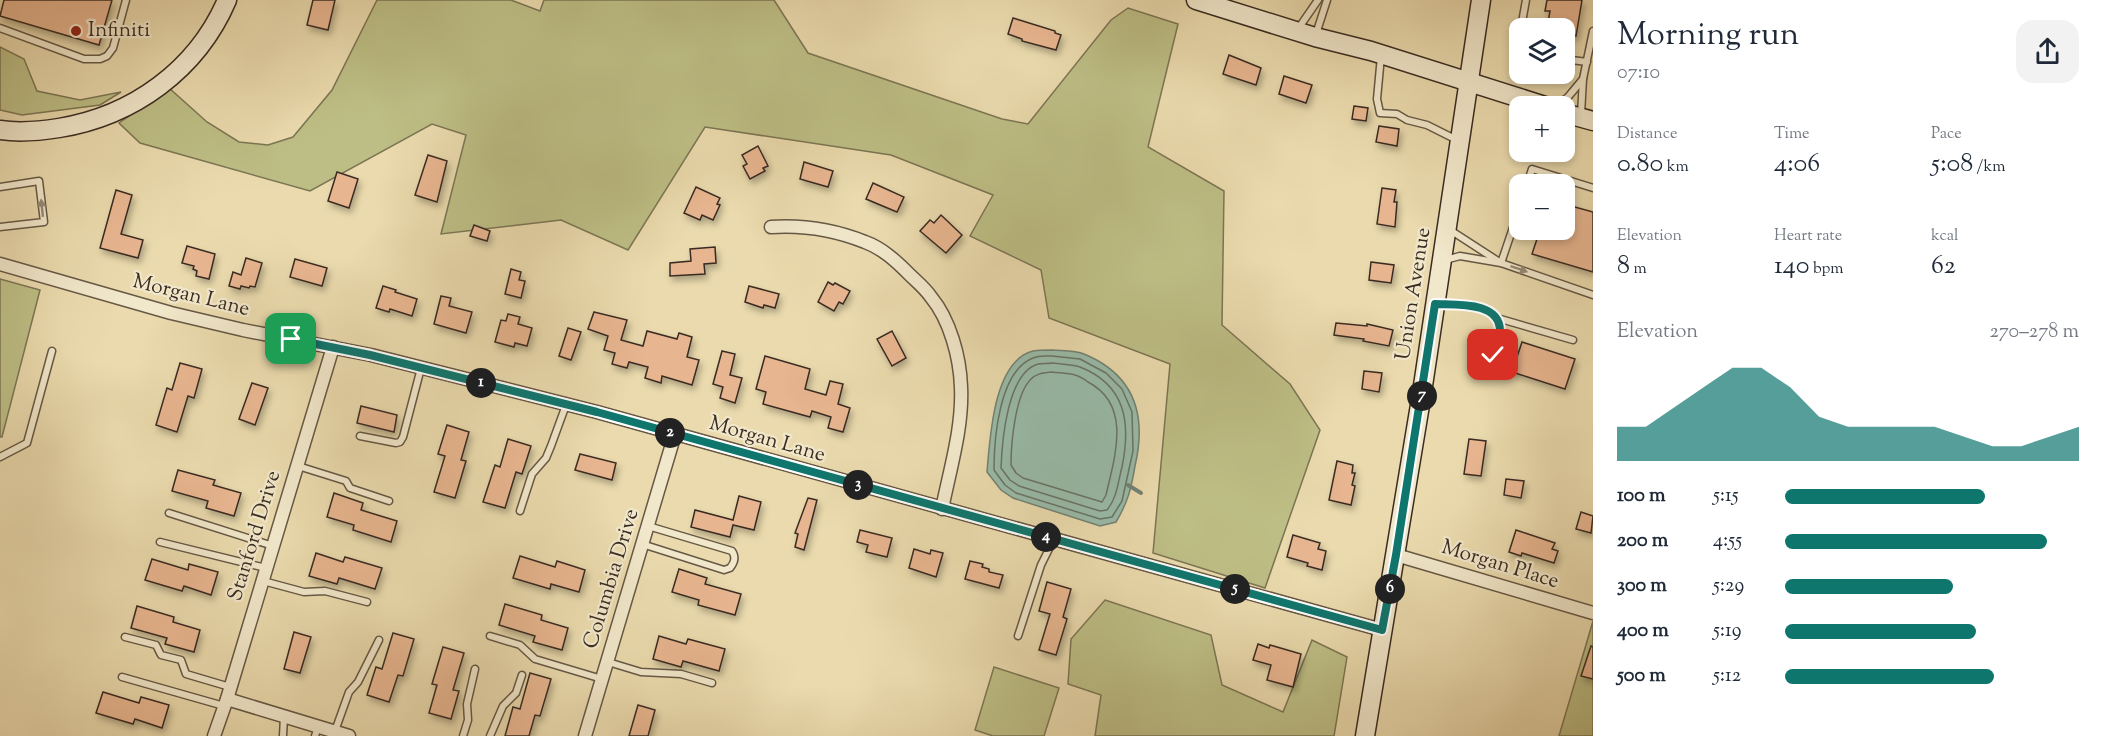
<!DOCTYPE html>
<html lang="en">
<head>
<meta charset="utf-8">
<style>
	body { margin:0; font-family:"Sorts Mill Goudy",serif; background:#f2f2f3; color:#1f2937; height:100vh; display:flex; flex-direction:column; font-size:22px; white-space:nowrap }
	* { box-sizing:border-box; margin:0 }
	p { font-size:20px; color:#747a83 }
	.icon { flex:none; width:33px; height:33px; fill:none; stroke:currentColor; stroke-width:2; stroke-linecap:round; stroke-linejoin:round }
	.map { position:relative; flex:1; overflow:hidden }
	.details { display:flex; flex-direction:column; background:#fff; width:510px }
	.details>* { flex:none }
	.controls { position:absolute; left:1509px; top:18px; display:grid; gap:12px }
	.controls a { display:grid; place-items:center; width:66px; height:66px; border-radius:12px; background:#fff; box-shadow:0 3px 9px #0003; font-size:30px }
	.pin { position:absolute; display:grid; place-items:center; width:51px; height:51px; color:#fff; margin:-26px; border-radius:12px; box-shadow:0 3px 9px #0006 }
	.km { position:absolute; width:30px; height:30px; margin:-15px; border-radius:50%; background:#222; color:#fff; font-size:16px; line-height:30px; text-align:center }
	.round { display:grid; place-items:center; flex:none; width:63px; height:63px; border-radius:18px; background:#f2f2f3 }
	.overview { display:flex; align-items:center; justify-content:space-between; height:102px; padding:0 24px }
	h1 { font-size:33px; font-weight:600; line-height:45px }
	.stats { display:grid; grid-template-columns:repeat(3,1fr); gap:9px; height:102px; padding:6px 24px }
	.stats div { display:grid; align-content:center }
	.stats b { font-size:26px; font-weight:600 }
	.stats small { font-size:16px; font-weight:400 }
	.stats p { font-size:16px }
	.chart { height:168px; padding:12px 24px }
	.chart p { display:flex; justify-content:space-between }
	.chart svg { width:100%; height:108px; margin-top:6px; fill:#0f766e; opacity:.7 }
	ul { padding:0 24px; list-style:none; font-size:20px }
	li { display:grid; grid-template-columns:96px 72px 1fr; align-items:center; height:45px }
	li i { height:15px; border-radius:8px; background:#0f766e }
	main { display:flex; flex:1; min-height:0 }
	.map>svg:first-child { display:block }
	.green { fill:#bdbe85; stroke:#7c7554; stroke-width:1.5 }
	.water { fill:#98bba9; stroke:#728273; stroke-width:1.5 }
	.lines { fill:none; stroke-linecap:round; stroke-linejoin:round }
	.shore { stroke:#697466; stroke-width:1.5 }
	.stream { stroke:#728273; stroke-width:4 }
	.building { fill:#e7b58f; stroke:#3a2c22; stroke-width:1.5; filter:url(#shadow) }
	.lane-casing { stroke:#665845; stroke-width:9 }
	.street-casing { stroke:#665845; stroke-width:15 }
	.secondary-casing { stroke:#3a2c22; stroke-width:21 }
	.lane { stroke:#f1e7ca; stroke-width:6 }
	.street { stroke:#f1e7ca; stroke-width:12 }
	.secondary { stroke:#f1e7ca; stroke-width:18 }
	.oneway { fill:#968a76 }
	.route-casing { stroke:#fff; stroke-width:12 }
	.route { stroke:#0f766e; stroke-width:8 }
	.poi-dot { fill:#8f2418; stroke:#f1e7ca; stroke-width:2 }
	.labels { text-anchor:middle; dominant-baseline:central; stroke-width:4.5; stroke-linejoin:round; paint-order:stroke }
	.poi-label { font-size:21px; fill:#3a2c22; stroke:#f1e7ca; text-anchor:start }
	.street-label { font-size:21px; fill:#3a2c22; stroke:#f1e7ca }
</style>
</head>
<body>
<main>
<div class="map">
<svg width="1593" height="736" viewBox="0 0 1593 736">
	<defs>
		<filter id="shadow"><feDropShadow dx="2.5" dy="4.5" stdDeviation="3" flood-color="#0004"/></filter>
	</defs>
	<rect width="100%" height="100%" fill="#eadaad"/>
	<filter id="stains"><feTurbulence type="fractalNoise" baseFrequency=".00333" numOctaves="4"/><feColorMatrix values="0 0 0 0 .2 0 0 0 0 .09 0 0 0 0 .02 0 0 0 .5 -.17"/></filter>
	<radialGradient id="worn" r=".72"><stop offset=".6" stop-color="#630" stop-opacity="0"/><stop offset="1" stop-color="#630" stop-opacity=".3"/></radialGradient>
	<g class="green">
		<polygon points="377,0 511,0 540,11 544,0 774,0 808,53 1002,119 1028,124 1111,20 1128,8 1178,24 1148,147 1224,191 1222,325 1290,384 1320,430 1265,588 1153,553 1170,364 1049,318 1041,270 970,236 993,195 891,155 705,127 628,250 561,220 441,234 466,135 432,124 310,191 140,143 119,123 169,88 207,122 239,142 268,145 293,137 332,90"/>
		<polygon points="0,47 24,59 37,91 80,100 121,92 100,105 22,115 0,110"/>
		<polygon points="0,279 40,290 2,437 0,437"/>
		<polygon points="1105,600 1211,635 1222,685 1283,712 1312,640 1347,657 1334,736 1095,736 1101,695 1068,684 1071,639"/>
		<polygon points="1593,621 1593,736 1559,736"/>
		<polygon points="994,667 1059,688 1044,736 993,736 975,730"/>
	</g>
	<path class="water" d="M 1052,350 C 1062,351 1075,350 1084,354 C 1135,375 1147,415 1135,466 C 1131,489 1128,502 1116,522 L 1100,526 L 1013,498 L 1001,490 L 987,472 C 990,439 993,361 1033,351 C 1039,350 1046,350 1052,350 Z"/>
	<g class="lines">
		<g class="shore">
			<path d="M 1052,356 L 1080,359 L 1106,373 L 1122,389 L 1132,412 L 1133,451 L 1122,501 L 1112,517 L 1100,519 L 1016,493 L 1005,485 L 994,470 C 994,439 999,371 1033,358 C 1039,355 1046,356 1052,356 Z"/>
			<path d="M 1052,363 C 1061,364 1072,364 1080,367 C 1126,385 1131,423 1122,467 C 1118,482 1117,498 1107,510 L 1100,511 L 1019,486 L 1010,480 L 1001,468 C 1002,442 1007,373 1038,364 C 1042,363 1048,364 1052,363 Z"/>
			<path d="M 1052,372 C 1059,373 1068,373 1075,375 C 1079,376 1084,379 1088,382 C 1132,405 1115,456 1106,495 L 1102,502 L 1023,478 L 1016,473 L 1011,465 C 1011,444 1015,396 1030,380 C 1036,373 1044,373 1052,372 Z"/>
		</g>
		<polyline class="stream" points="1128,485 1141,493"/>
	</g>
	<g class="building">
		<polygon points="4,0 112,0 99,45 0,16"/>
		<polygon points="313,0 335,0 328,30 307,25"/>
		<polygon points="1547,0 1582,0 1576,36 1564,34 1564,28 1547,28 1550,11 1545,11"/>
		<polygon points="1013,18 1055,31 1055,33 1061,35 1056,50 1022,41 1022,39 1008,34"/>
		<polygon points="1229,55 1261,68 1256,85 1223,74"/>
		<polygon points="1284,76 1312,85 1306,103 1279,94"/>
		<polygon points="1354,106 1368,108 1366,121 1352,119"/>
		<polygon points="1379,126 1399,129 1397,146 1376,142"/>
		<polygon points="758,146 768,166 763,168 765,171 750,179 743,166 747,164 742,155"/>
		<polygon points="428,155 447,161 437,202 415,195"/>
		<polygon points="804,162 833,171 828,187 800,179"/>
		<polygon points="337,172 358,179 349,208 328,201"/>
		<polygon points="873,183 904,197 897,212 866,199"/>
		<polygon points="696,187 720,198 717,204 720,205 713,220 702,215 700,220 684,213"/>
		<polygon points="1382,188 1396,190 1394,202 1397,202 1395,227 1377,224"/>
		<polygon points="116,190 132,195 121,234 143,240 138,258 100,248"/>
		<polygon points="1564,204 1593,212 1593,272 1532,254 1540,230 1564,230"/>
		<polygon points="941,215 962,235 946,253 920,231 930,220 934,223"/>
		<polygon points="474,225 490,231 487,241 470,236"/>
		<polygon points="187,246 215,254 209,279 196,276 197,271 193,269 194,266 182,263"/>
		<polygon points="715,247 716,263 704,264 705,274 670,276 670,263 691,261 690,249"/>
		<polygon points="246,258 262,263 255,287 250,286 249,288 241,286 240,289 229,286 233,272 241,275"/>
		<polygon points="295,259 327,268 322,286 290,277"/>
		<polygon points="1371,262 1394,265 1391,283 1369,280"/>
		<polygon points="511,269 521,272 519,280 525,281 521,298 505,294"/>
		<polygon points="828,282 833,285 835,283 850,291 843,304 839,302 834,311 818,302"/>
		<polygon points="383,286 396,290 395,292 417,299 412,316 390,309 389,312 376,308"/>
		<polygon points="749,286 779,294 775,308 764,305 763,308 745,302"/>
		<polygon points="441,296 451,298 449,306 472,312 466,333 434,324"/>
		<polygon points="594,312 627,320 621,340 643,346 647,331 677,339 679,333 692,337 687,357 699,360 692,385 662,376 661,383 645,378 648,367 629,362 627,368 612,364 615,353 604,350 608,336 588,329"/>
		<polygon points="508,314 520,317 518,324 532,328 527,346 515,343 514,347 495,342 501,320 506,321"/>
		<polygon points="1336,323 1367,326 1367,324 1393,330 1389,346 1363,341 1364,339 1334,335"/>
		<polygon points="568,328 581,332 571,360 559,356"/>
		<polygon points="892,331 906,358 892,366 877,339"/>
		<polygon points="1522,342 1575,359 1565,389 1512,372"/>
		<polygon points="722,351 735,354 730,375 742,378 735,403 720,398 723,387 713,384"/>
		<polygon points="765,356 810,369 805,389 826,395 830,381 843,384 838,404 850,408 843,432 828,428 831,417 812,411 810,417 763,404 766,392 756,389"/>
		<polygon points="180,363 202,369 194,398 188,396 177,432 156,425 167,388 172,390"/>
		<polygon points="1364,371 1382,373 1379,392 1362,389"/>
		<polygon points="252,383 268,388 255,425 239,419"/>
		<polygon points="361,406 397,415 394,432 357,423"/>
		<polygon points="447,425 469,432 461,460 466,461 455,498 434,492 445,456 438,454"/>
		<polygon points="508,439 531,446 522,474 516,472 505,508 483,502 495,465 500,467"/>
		<polygon points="1469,439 1486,441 1481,476 1464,474"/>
		<polygon points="580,454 616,463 612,480 575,470"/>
		<polygon points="1337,461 1353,465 1352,473 1355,473 1352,485 1355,486 1351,505 1329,500"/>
		<polygon points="178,470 215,480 213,485 241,493 234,516 206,508 208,501 172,491"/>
		<polygon points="1506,479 1524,481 1521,498 1504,495"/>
		<polygon points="334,493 363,503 361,510 397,521 391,542 353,530 354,525 327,517"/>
		<polygon points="739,496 761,502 754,530 733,525 730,537 691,527 695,510 733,520"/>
		<polygon points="808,498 817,500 804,550 795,547 798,534 795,533"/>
		<polygon points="1581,512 1593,516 1591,533 1576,529"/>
		<polygon points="860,530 892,538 887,557 866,552 868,545 857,542"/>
		<polygon points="1516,530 1555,543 1552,549 1558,551 1554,563 1522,553 1521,556 1509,552"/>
		<polygon points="1293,535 1320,543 1318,549 1326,551 1322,570 1307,566 1308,563 1287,557"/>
		<polygon points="914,549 930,554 931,550 943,553 936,577 909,568"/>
		<polygon points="316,553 343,562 345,557 382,568 375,589 339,578 337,584 309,576"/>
		<polygon points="520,556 555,567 557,561 585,570 579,592 551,584 550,589 513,578"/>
		<polygon points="152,559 188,570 189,564 218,572 211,595 184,586 182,591 145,580"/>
		<polygon points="970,561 983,564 982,567 989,569 989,572 1003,575 999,588 965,579"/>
		<polygon points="679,569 707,578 705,584 741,594 735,615 698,605 699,600 672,592"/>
		<polygon points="1047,582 1071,589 1063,617 1067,619 1056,655 1039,650 1050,614 1039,611"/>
		<polygon points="505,604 542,615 541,620 568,628 562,650 533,642 535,636 499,625"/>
		<polygon points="137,606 174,617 173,622 200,630 194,652 165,644 167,638 131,628"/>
		<polygon points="294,632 311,637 300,673 284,669"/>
		<polygon points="393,633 414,639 403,676 398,675 389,702 367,695 376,667 382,669"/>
		<polygon points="659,636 686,644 688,639 725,649 719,671 683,661 681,667 653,659"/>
		<polygon points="1258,644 1269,648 1270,645 1301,654 1293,687 1267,680 1271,665 1253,660"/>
		<polygon points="1591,646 1593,647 1593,679 1581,676"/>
		<polygon points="443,647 464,653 453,690 459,691 451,719 429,713 437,685 432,684"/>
		<polygon points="530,673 551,679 540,716 535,715 529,736 505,736 513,707 520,709"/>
		<polygon points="103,692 139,703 141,697 169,705 162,728 135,719 133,724 96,713"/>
		<polygon points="638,705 655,710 648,736 629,736"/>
	</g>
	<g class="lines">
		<defs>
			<g id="lane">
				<polyline points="0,28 84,59 100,59 107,56 113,48 126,0"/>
				<polyline points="1521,28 1526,0"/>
				<polyline points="1298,29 1318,0"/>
				<polyline points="1316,34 1327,0"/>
				<polyline points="1520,35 1520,45"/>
				<polyline points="1381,56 1377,99 1380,113 1397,114 1407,120 1427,125 1459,141"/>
				<polyline points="1564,59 1587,62"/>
				<polyline points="1556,106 1568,97 1583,79"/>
				<polyline points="1581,114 1583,79 1593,31"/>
				<polyline points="1527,184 1532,169 1593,188"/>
				<polyline points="0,187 39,181 44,222 0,227"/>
				<polyline points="1450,230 1501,263 1520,207"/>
				<polyline points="1445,260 1460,256 1501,263 1593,295"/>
				<path d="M 1439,304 C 1459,306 1501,302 1500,332 C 1500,339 1495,348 1493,355"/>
				<polyline points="1497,318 1573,340"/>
				<polyline points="360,436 396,443 400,442 403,437 421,368"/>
				<polyline points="0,457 27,443 52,351"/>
				<polyline points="298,466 346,481 350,488 389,501"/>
				<polyline points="520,511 532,474 546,458 551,446 566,405"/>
				<polyline points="169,513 273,546"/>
				<polyline points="160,542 266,568"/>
				<path d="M 642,544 L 724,570 L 730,568 C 735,562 736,557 732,551 L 648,526"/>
				<polyline points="263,581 304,592 325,591 367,602"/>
				<polyline points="490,636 520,645 535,659 602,679"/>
				<polyline points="1018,636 1041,565 1054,539"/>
				<polyline points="125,637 156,645 161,655 181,660 186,674 230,687"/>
				<polyline points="608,662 641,672 681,674 712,683"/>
				<polyline points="122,677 224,706"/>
				<polyline points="335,731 349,692 358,682 379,640"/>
				<polyline points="283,736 284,717"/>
				<polyline points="315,736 318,727"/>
				<polyline points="463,736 468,720 467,704 475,669"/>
				<polyline points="490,736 503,706 516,693 522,675"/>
			</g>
			<g id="street">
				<path d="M 771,227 C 802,225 835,230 865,242 C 882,248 896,261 909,274 C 916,281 925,288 931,297 C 950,320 960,357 961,387 C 963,427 950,469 942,509"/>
				<polyline points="0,264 171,313 243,330 371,355 597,412 1382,630"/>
				<polyline points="1396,555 1593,613"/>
				<polyline points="227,699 349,736"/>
				<polyline points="214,736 227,699 333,347"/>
				<polyline points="585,736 675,434"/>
			</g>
			<g id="secondary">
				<polyline points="1196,0 1315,37 1371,51 1545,106"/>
				<polyline points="1564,113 1593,121"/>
				<path d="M 0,130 C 20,133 40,131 59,128 C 133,116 197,70 227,0"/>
				<polyline points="1365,736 1421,399 1481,0"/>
			</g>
		</defs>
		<use href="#lane" class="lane-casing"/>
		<use href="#street" class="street-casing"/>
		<use href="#secondary" class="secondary-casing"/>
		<use href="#lane" class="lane"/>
		<use href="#street" class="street"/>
		<use href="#secondary" class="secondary"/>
	</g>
	<defs><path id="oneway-solid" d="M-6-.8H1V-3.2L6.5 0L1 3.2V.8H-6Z" transform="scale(1.5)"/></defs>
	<g class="oneway">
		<use href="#oneway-solid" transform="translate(42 208) rotate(-96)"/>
		<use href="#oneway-solid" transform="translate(1519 269) rotate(19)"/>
	</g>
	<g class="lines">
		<defs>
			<path id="route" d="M 291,339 L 370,355 L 597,412 L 1382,630 L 1396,555 L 1435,304 C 1456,305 1500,301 1500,331 C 1500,338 1495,348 1493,355"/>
		</defs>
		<use href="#route" class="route-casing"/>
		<use href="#route" class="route"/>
	</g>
	<circle class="poi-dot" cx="76" cy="31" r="6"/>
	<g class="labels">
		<g class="poi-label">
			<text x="88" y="31">Infiniti</text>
		</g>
		<g class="street-label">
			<text transform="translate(1414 294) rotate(-81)">Union Avenue</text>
			<text transform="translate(191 296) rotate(14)">Morgan Lane</text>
			<text transform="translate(767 440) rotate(16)">Morgan Lane</text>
			<text transform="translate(255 536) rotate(-73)">Stanford Drive</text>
			<text transform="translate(1500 565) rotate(17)">Morgan Place</text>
			<text transform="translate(612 579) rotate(-73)">Columbia Drive</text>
		</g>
	</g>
	<rect width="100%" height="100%" filter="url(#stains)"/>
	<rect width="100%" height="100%" fill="url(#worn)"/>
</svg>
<div class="controls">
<a><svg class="icon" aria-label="layers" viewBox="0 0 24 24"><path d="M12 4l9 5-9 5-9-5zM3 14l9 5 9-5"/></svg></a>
<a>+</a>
<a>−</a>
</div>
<div class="pin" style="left:291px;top:339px;background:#1e9e55"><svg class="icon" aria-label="arrive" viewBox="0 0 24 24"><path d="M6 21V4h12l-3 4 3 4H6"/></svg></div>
<div class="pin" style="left:1493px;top:355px;background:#d93025"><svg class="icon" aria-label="check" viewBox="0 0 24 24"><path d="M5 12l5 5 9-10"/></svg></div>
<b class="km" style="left:481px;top:383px">1</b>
<b class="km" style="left:670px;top:433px">2</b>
<b class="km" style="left:858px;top:485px">3</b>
<b class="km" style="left:1046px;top:537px">4</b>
<b class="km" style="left:1235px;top:589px">5</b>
<b class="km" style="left:1390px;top:589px">6</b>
<b class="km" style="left:1422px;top:396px">7</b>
</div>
<section class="details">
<div class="overview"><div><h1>Morning run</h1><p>07:10</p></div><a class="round"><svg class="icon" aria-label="share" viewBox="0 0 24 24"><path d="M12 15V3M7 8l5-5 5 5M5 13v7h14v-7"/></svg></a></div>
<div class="stats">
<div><p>Distance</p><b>0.80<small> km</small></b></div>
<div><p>Time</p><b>4:06</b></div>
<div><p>Pace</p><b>5:08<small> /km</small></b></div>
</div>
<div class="stats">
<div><p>Elevation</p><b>8<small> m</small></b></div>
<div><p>Heart rate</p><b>140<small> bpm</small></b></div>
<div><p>kcal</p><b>62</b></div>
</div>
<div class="chart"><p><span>Elevation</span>270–278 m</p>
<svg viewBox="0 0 160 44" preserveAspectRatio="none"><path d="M0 44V30L10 30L20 22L30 14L40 6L50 6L60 14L70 26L80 30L90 30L100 30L110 30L120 34L130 38L140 38L150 34L160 30V44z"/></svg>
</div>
<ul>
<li><b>100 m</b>5:15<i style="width:68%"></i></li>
<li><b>200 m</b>4:55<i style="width:89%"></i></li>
<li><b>300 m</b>5:29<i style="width:57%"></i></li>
<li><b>400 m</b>5:19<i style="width:65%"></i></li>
<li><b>500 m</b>5:12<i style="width:71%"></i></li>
</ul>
</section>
</main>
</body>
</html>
